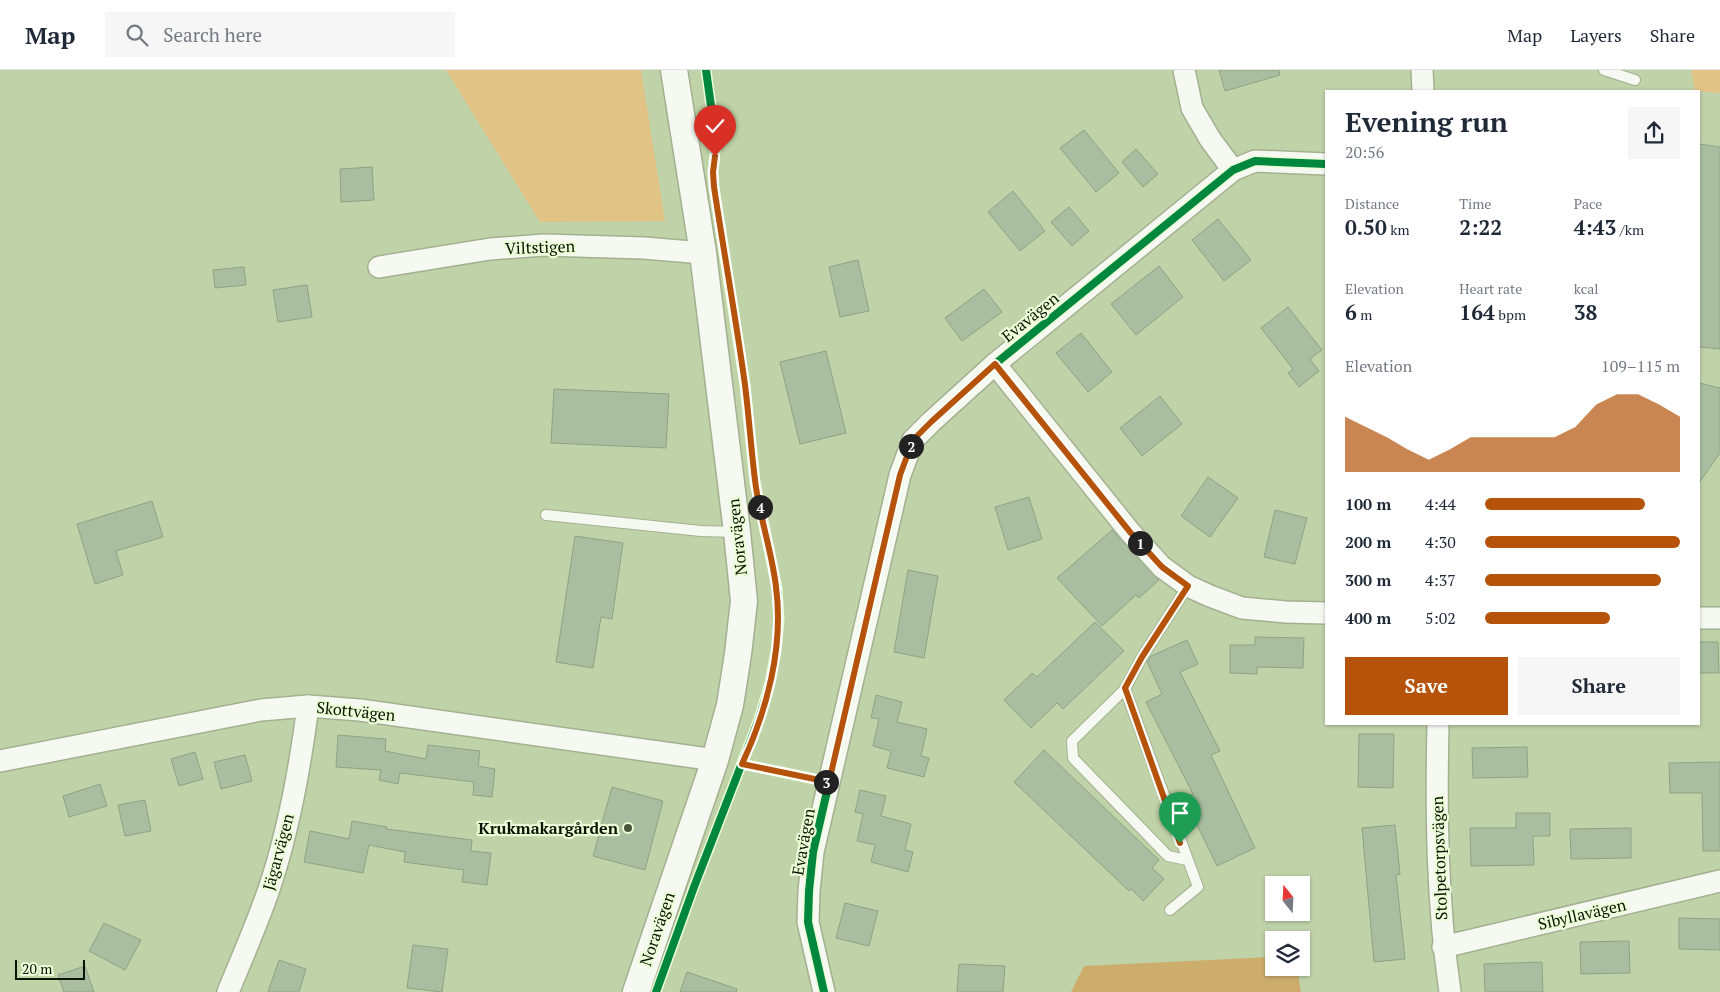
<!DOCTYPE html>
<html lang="en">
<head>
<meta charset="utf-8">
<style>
	body { margin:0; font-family:"PT Serif",serif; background:#f6f6f7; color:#1f2937; height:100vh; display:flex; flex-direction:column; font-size:19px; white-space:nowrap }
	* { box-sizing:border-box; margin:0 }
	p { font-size:16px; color:#747a83 }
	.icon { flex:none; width:28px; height:28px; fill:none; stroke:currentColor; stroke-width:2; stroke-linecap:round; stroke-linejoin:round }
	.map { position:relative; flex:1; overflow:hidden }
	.details { position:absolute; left:1325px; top:20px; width:375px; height:635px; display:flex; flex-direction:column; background:#fff; border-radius:0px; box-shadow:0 1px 4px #0004 }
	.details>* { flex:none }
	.needle { width:32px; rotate:342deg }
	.tools { position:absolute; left:1265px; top:806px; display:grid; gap:10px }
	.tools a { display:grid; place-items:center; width:45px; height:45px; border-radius:0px; background:#fff; box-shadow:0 1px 4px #0004; font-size:25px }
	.scale { position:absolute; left:15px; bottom:12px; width:70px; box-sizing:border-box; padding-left:5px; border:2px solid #091400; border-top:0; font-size:14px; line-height:18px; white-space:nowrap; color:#091400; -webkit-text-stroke:4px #ecfed8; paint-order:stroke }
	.pin { position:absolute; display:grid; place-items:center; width:42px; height:42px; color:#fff; margin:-51px -21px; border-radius:50% 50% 50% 0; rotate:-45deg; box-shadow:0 0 5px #0007 }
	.pin .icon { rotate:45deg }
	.km { position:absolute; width:25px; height:25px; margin:-12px; border-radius:50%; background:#222; color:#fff; font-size:14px; line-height:25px; text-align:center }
	.round { display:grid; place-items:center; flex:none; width:52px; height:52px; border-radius:0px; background:#f6f6f7 }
	.summary { display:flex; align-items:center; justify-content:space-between; height:85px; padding:0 20px }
	h1 { font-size:28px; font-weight:700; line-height:38px }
	.figures { display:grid; grid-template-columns:repeat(3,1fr); gap:8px; height:85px; padding:5px 20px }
	.figures div { display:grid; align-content:center }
	.figures b { font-size:21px; font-weight:700 }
	.figures small { font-size:14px; font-weight:400 }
	.figures p { font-size:14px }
	.chart { height:140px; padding:10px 20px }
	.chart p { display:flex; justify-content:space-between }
	.chart svg { width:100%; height:90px; margin-top:5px; fill:#b45309; opacity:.7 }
	.primary-button { display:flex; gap:10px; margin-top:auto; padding:10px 20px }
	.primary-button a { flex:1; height:58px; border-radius:0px; background:#b45309; color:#fff; font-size:20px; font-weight:700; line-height:58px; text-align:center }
	.primary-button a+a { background:#f6f6f7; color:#1f2937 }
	ul { padding:0 20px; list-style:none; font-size:16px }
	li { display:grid; grid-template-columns:80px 60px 1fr; align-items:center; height:38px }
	li i { height:12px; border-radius:6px; background:#b45309 }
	header { display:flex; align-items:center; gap:30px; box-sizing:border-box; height:70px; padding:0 25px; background:#fff; border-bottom:1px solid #e0e1e3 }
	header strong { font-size:24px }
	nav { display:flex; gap:28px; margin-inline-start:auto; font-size:18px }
	.search { width:350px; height:45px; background:#f6f6f7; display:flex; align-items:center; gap:12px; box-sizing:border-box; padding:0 18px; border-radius:0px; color:#747a83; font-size:19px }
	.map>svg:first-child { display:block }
	.green { fill:#e1c386 }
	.forest { fill:#ccad6c }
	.building { fill:#a9bea0; stroke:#8ea385 }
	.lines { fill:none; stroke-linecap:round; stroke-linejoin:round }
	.service-casing { stroke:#a3b190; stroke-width:12 }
	.minor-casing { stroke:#a3b190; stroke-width:24 }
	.tertiary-casing { stroke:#a3b190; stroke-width:29 }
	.service { stroke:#f6f8f2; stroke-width:10 }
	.minor { stroke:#f6f8f2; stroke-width:21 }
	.tertiary { stroke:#f6f8f2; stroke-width:26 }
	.cycleway-casing { stroke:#ecfed8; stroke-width:11 }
	.cycleway { stroke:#00873e; stroke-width:8 }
	.route-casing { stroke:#fff; stroke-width:10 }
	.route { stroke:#b45309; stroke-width:6 }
	.poi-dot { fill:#49563b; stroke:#ecfed8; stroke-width:2 }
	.labels { text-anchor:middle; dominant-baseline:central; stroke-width:4.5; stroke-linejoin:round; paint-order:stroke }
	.street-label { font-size:16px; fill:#091400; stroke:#ecfed8 }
	.poi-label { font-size:16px; font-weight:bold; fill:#091400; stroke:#ecfed8; text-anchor:end }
</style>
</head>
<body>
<header>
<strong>Map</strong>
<div class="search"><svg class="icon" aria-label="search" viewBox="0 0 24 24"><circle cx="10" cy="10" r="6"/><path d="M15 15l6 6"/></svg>Search here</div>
<nav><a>Map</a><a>Layers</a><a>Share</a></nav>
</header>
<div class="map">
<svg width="1720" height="922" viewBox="0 0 1720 922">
	<rect width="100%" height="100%" fill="#c0d2a8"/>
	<g class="green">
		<polygon points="446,0 641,0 665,151 540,152"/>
		<polygon points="1691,0 1720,0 1720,23 1695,21"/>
	</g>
	<polygon class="forest" points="1274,887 1274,898 1297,898 1301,922 1071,922 1084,896"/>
	<g class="building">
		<polygon points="1219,0 1279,0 1280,5 1225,21"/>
		<polygon points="1084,60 1119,103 1096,122 1060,78"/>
		<polygon points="1699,74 1720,77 1720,279 1699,277"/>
		<polygon points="1136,79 1158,104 1143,117 1122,92"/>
		<polygon points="372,97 374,130 341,132 340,99"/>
		<polygon points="1013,121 1045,161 1020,181 988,142"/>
		<polygon points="1069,137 1089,161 1072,176 1051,152"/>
		<polygon points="1218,149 1251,190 1224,211 1192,170"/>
		<polygon points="858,190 869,241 840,247 829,197"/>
		<polygon points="1159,196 1183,227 1136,265 1111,234"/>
		<polygon points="244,197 246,215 215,218 213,200"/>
		<polygon points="307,215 312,247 278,252 273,220"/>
		<polygon points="984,219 1002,242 962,271 945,248"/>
		<polygon points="1288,237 1322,280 1310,289 1319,301 1299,317 1288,303 1293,299 1261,258"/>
		<polygon points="1081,263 1112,302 1088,322 1056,283"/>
		<polygon points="826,281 846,363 800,374 780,292"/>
		<polygon points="1699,313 1720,318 1720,383 1699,413"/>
		<polygon points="554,319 669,324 666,378 551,373"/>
		<polygon points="1160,326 1182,354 1142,386 1120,358"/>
		<polygon points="1208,407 1238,428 1210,467 1181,446"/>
		<polygon points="1029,427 1042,469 1008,480 995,437"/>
		<polygon points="152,431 163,467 116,481 123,505 95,514 77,454"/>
		<polygon points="1275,440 1307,448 1295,494 1264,487"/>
		<polygon points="1112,460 1159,510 1139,528 1136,525 1102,556 1057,508"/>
		<polygon points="575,466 623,473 612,549 601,547 593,598 556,592"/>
		<polygon points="908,500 938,506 924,588 894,582"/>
		<polygon points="1095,552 1124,581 1063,639 1057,633 1031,658 1004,630 1032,603 1037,607"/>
		<polygon points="1255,567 1304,568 1303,598 1257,597 1257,604 1230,603 1230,575 1255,575"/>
		<polygon points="1187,570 1198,594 1180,602 1220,681 1211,685 1255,778 1217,796 1184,728 1193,724 1146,632 1162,624 1147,592 1151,586"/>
		<polygon points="1699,572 1718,572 1719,603 1699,603"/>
		<polygon points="876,625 902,632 897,652 927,659 921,686 929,688 924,707 887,698 891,681 873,676 879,649 871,648"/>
		<polygon points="1359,664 1394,664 1393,718 1358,717"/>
		<polygon points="338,665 386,669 385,681 426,689 428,675 480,681 478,696 495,699 492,727 473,725 474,712 400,703 398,714 379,710 381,700 336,697"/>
		<polygon points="1527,677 1528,707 1473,708 1472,678"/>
		<polygon points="1044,680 1159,790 1152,798 1164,809 1143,831 1131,819 1129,821 1014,712"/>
		<polygon points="195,682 203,709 179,716 171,689"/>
		<polygon points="245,685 252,711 221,719 214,692"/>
		<polygon points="1720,692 1720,781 1703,781 1702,723 1670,723 1669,693"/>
		<polygon points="100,714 107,736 69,747 63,726"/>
		<polygon points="612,717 663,731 645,800 593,786"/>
		<polygon points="860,720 886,726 881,746 911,754 905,780 913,782 908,802 871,792 875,775 857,771 863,744 855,742"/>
		<polygon points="145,730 151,761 125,766 118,735"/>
		<polygon points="1516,743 1550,743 1550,766 1533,766 1534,795 1471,796 1470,758 1516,758"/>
		<polygon points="352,751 387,757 386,759 472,770 471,781 491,783 487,815 462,812 464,800 404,792 405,782 369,775 363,803 304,792 310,761 349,769"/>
		<polygon points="1395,755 1400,804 1396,805 1405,889 1374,892 1362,758"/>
		<polygon points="1631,758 1631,788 1571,789 1570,759"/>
		<polygon points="845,833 878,841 869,876 836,868"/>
		<polygon points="1679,848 1720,849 1720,880 1679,879"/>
		<polygon points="104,853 141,870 125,900 89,881"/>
		<polygon points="1629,871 1630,903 1581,904 1580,872"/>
		<polygon points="413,875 448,879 442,922 407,918"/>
		<polygon points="279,890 306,899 299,922 268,922"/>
		<polygon points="1542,892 1543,922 1485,922 1484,894"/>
		<polygon points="959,894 1005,896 1003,922 957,922"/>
		<polygon points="85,896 94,922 64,922 58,905"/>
		<polygon points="687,902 737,919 736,922 680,922"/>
	</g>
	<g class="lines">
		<defs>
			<g id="service">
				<polyline points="1604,0 1635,10"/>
				<polyline points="546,445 701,461 736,462"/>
				<polyline points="1125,619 1072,671 1073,688 1168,786 1187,790"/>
				<polyline points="1170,840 1198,817 1125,619 1142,587 1188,516"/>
			</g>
			<g id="minor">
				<polyline points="1184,0 1192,38 1210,69 1233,100"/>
				<polyline points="1422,0 1423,21"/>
				<polyline points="379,197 490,179 544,175 644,178 703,183"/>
				<polyline points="995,294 1130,462 1162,497 1188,516 1210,526 1242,538 1286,542 1326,543"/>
				<polyline points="1699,548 1720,548"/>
				<path d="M 1438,654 C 1436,744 1437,832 1450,922"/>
				<polyline points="0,691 261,640 308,636 360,640 715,690"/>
				<polyline points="1443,877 1720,811"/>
				<path d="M 228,922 C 242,888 257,854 269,819 C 289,760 300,698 308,636"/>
				<polyline points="824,922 808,852 809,821 813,782 900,405 913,370 931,352 995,294 1233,100 1255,91 1326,94"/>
			</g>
			<polyline id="tertiary" points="636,922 715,690 730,635 738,584 744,531 737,462 703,183 674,0"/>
		</defs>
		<use href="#service" class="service-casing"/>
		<use href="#minor" class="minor-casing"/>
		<use href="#tertiary" class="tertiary-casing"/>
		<use href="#service" class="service"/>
		<use href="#minor" class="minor"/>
		<use href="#tertiary" class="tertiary"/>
		<defs>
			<g id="cycleway">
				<polyline points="742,694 829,712"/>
				<polyline points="656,922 694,817 759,649 770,613 776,581 779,549 777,518 755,412 745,315 714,117 713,102 716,72 706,0"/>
				<polyline points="824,922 808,852 809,821 813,782 900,405 913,370 931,352 995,294 1233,100 1255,91 1326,94"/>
			</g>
		</defs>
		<use href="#cycleway" class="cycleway-casing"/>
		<use href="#cycleway" class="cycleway"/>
	</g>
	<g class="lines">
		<defs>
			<path id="route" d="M 715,86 L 713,102 L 714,117 C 724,183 736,249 745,315 C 749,347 751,378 755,410 C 759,446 772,481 776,517 C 784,576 767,641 742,694 L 829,712 L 900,405 L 913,370 L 931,352 L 995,294 L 1130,462 L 1162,497 L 1188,516 L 1142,587 L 1125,618 L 1180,773"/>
		</defs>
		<use href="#route" class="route-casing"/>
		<use href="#route" class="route"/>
	</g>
	<circle class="poi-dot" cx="628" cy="758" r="5"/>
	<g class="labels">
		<g class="street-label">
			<text transform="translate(540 177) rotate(-2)">Viltstigen</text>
			<text transform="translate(1030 247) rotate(-39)">Evavägen</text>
			<text transform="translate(737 467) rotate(-96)">Noravägen</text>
			<text transform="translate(356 641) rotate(6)">Skottvägen</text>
			<text transform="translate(803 772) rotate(-80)">Evavägen</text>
			<text transform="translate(278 782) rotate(-75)">Jägarvägen</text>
			<text transform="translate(1439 788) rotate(-92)">Stolpetorpsvägen</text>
			<text transform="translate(1582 844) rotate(-13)">Sibyllavägen</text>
			<text transform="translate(657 859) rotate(-71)">Noravägen</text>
		</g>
		<g class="poi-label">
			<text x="618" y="758">Krukmakargården</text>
		</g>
	</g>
</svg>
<div class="tools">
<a><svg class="needle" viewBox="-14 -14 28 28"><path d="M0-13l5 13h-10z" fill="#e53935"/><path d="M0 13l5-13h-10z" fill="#747a83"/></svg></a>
<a><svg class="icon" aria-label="layers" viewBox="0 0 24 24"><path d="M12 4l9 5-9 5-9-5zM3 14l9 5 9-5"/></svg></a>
</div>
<div class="scale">20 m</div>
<div class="pin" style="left:1180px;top:773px;background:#1e9e55"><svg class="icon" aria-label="arrive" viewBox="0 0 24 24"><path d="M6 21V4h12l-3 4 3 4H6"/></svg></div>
<div class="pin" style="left:715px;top:86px;background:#d93025"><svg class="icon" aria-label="check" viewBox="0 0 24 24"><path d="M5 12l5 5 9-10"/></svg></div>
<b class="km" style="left:1140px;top:473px">1</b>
<b class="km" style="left:911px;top:376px">2</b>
<b class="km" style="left:826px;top:712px">3</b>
<b class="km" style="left:760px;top:437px">4</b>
<section class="details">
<div class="summary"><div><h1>Evening run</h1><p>20:56</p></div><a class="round"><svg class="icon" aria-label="share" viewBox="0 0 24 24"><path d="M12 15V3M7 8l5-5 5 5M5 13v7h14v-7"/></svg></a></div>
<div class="figures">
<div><p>Distance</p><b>0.50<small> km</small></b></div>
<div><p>Time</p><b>2:22</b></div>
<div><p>Pace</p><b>4:43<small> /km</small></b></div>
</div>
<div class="figures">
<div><p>Elevation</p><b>6<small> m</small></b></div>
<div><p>Heart rate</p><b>164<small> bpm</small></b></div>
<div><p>kcal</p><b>38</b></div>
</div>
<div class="chart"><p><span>Elevation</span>109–115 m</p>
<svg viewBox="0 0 160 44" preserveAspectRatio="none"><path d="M0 44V17L10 22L20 27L30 33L40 38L50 33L60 27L70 27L80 27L90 27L100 27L110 22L120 11L130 6L140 6L150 11L160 17V44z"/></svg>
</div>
<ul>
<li><b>100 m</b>4:44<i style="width:82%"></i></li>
<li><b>200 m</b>4:30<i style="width:100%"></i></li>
<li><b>300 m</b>4:37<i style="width:90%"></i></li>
<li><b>400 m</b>5:02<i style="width:64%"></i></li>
</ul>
<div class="primary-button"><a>Save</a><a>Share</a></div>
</section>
</div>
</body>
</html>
